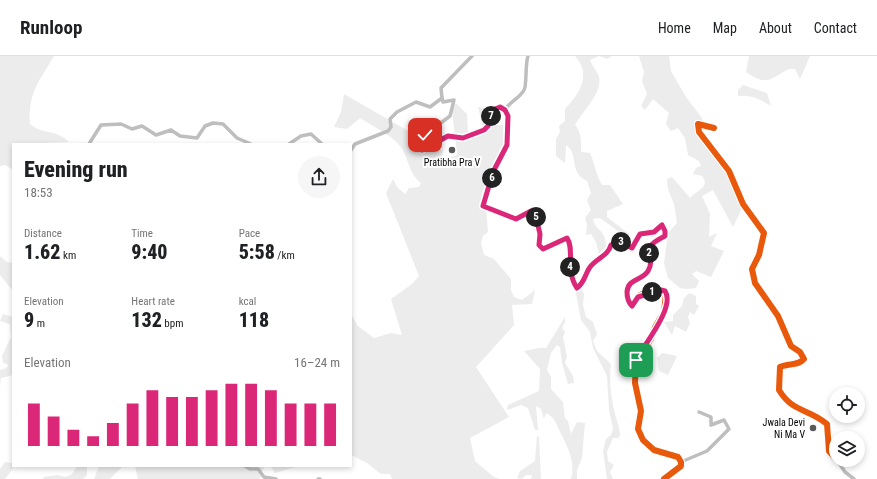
<!DOCTYPE html>
<html lang="en">
<head>
<meta charset="utf-8">
<style>
	body { margin:0; font-family:"Roboto Condensed",sans-serif; background:#f6f6f6; color:#202124; height:100vh; display:flex; flex-direction:column; font-size:15px; white-space:nowrap }
	* { box-sizing:border-box; margin:0 }
	p { font-size:13px; color:#757577 }
	.icon { flex:none; width:22px; height:22px; fill:none; stroke:currentColor; stroke-width:2; stroke-linecap:round; stroke-linejoin:round }
	.map { position:relative; flex:1; overflow:hidden }
	.details { position:absolute; left:12px; top:87px; width:340px; height:324px; display:flex; flex-direction:column; background:#fff; border-radius:0px; box-shadow:0 2px 6px #0003 }
	.details>* { flex:none }
	.buttons { position:absolute; left:829px; top:331px; display:grid; gap:8px }
	.buttons a { display:grid; place-items:center; width:36px; height:36px; border-radius:50%; background:#fff; box-shadow:0 2px 6px #0003; font-size:20px }
	.pin { position:absolute; display:grid; place-items:center; width:34px; height:34px; color:#fff; margin:-17px; border-radius:8px; box-shadow:0 2px 6px #0006 }
	.km { position:absolute; width:20px; height:20px; margin:-10px; border-radius:50%; background:#222; color:#fff; font-size:11px; line-height:20px; text-align:center }
	.round { display:grid; place-items:center; flex:none; width:42px; height:42px; border-radius:21px; background:#f6f6f6 }
	.head { display:flex; align-items:center; justify-content:space-between; height:68px; padding:0 12px }
	h1 { font-size:22px; font-weight:800; line-height:30px }
	.figures { display:grid; grid-template-columns:repeat(3,1fr); gap:6px; height:68px; padding:4px 12px }
	.figures div { display:grid; align-content:center }
	.figures b { font-size:20px; font-weight:800 }
	.figures small { font-size:11px; font-weight:400 }
	.figures p { font-size:11px }
	.chart { height:112px; padding:8px 12px }
	.chart p { display:flex; justify-content:space-between }
	.chart svg { width:100%; height:72px; margin-top:4px; stroke:#db2777; stroke-width:6 }
	header { display:flex; align-items:center; gap:24px; box-sizing:border-box; height:56px; padding:0 20px; background:#fff; border-bottom:1px solid #e0e0e0 }
	header strong { font-size:19px }
	nav { display:flex; gap:22px; margin-inline-start:auto; font-size:14px }
	.map>svg:first-child { display:block }
	.green { fill:#ececec }
	.lines { fill:none; stroke-linecap:round; stroke-linejoin:round }
	.minor { stroke:#bebebe; stroke-width:3.5 }
	.cycleway-casing { stroke:#fff; stroke-width:8 }
	.cycleway { stroke:#e8590c; stroke-width:6 }
	.route-casing { stroke:#fff; stroke-width:8 }
	.route { stroke:#db2777; stroke-width:5 }
	.poi-dot { fill:#595959; stroke:#fff; stroke-width:1.5 }
	.labels { text-anchor:middle; dominant-baseline:central; stroke-width:4; stroke-linejoin:round; paint-order:stroke }
	.poi-label { font-size:10px; fill:#000; stroke:#fff }
</style>
</head>
<body>
<header>
<strong>Runloop</strong>
<nav><a>Home</a><a>Map</a><a>About</a><a>Contact</a></nav>
</header>
<div class="map">
<svg width="877" height="423" viewBox="0 0 877 423">
	<rect width="100%" height="100%" fill="#fff"/>
	<g class="green">
		<path d="M 0,0 L 54,0 C 39,26 28,36 30,68 C 45,80 54,72 69,86 L 13,88 L 13,114 L 5,109 L 0,110 Z"/>
		<path d="M 575,0 L 612,0 L 607,3 L 599,0 L 590,4 C 592,10 597,15 599,21 C 603,37 581,57 575,69 C 582,77 581,86 581,96 L 590,97 C 595,108 596,119 602,129 L 610,129 L 623,148 L 607,155 L 607,161 L 629,178 L 626,181 L 600,162 L 593,163 C 595,173 601,173 604,180 C 606,184 606,190 606,194 L 599,199 L 596,186 L 591,178 L 586,179 L 587,169 L 585,162 L 591,154 L 587,144 L 591,137 L 587,125 C 568,116 580,99 566,89 L 565,107 L 556,100 L 556,83 L 560,76 L 559,70 L 565,65 L 565,53 C 580,37 592,19 575,0 Z"/>
		<path d="M 639,0 L 669,0 L 671,15 L 686,41 L 702,62 L 705,85 L 728,116 L 733,132 L 743,150 L 733,171 L 713,134 L 702,140 L 710,158 L 709,181 L 717,177 L 711,190 L 724,195 L 711,221 L 696,215 L 692,218 L 699,225 L 696,232 L 687,233 L 680,232 L 668,222 L 664,207 L 668,177 L 677,167 L 674,148 L 668,133 L 667,123 L 672,121 L 690,142 C 696,134 711,132 702,120 L 693,118 L 696,112 L 701,110 L 699,105 L 688,99 L 685,82 L 678,72 L 671,75 L 666,68 L 669,57 L 653,43 L 645,54 L 641,50 L 647,38 L 642,25 L 644,16 Z"/>
		<path d="M 749,0 L 810,0 L 800,23 L 795,13 L 789,13 C 769,23 768,31 746,16 Z"/>
		<path d="M 743,29 L 767,37 L 771,50 C 760,43 752,39 738,40 L 738,34 Z"/>
		<path d="M 344,38 L 443,95 L 441,105 L 457,99 L 452,54 L 456,47 L 467,58 L 468,77 L 483,72 L 478,51 L 496,54 L 489,65 L 493,69 L 503,69 L 507,86 L 486,151 L 488,176 L 483,180 L 481,187 L 484,199 L 494,203 L 511,223 L 511,234 L 514,241 L 522,244 L 535,234 L 532,248 L 512,249 L 514,269 L 476,311 L 509,361 L 470,382 L 475,405 L 494,421 L 500,423 L 392,423 L 390,418 L 381,418 L 367,407 L 351,399 L 351,258 L 358,270 L 374,282 L 391,277 L 402,279 L 391,243 L 412,228 L 419,220 L 386,137 L 393,123 L 397,131 L 405,138 L 409,132 L 419,131 L 421,127 C 408,117 409,101 399,89 C 390,78 372,70 360,62 L 347,73 L 334,71 L 341,56 Z"/>
		<polygon points="0,200 7,206 13,207 13,235 0,219"/>
		<path d="M 577,226 L 584,238 L 583,249 L 586,261 L 593,266 L 597,278 L 593,285 L 597,295 L 611,308 C 609,324 611,343 615,358 C 617,366 620,371 620,380 L 618,382 L 613,382 L 607,396 L 608,405 L 614,409 L 610,416 L 613,423 L 607,423 L 603,395 L 606,383 L 611,379 L 613,373 L 609,354 L 607,320 L 593,292 L 590,276 L 581,264 L 575,232 Z"/>
		<polygon points="689,237 696,240 696,248 699,250 694,259 690,256 688,261 690,267 686,276 675,270 672,279 664,266 673,265 673,259 682,250 684,242"/>
		<polygon points="3,258 13,261 13,317 10,320 1,322 0,331 0,314 6,312 9,309 3,307 2,300 11,281 10,268 0,265"/>
		<path d="M 565,261 L 565,266 L 562,272 L 565,276 L 563,281 L 567,301 L 565,307 L 573,320 L 574,327 L 568,328 L 562,307 L 560,291 L 557,289 L 551,297 L 547,314 L 551,321 L 551,333 L 563,346 L 565,362 L 568,365 L 571,378 L 577,366 L 585,367 L 582,402 L 577,414 L 577,423 L 571,423 C 576,405 567,390 560,376 C 555,366 556,362 546,357 L 544,363 L 541,353 L 536,350 L 538,374 L 535,374 L 528,352 L 521,349 L 507,354 L 508,349 L 539,335 L 540,313 L 524,295 L 539,292 L 546,292 Z"/>
		<polygon points="662,297 677,300 668,319 659,315 657,302"/>
		<polygon points="537,380 539,381 541,423 531,423 532,419 526,419 522,423 517,422 520,415 535,405"/>
		<polygon points="5,406 13,407 13,410 15,410 5,423 0,423 0,413"/>
		<polygon points="77,410 87,410 87,419 83,423 43,423 44,421 57,419 66,421 72,418"/>
		<polygon points="99,410 123,410 110,423 94,423"/>
		<polygon points="135,410 299,410 275,417 271,411 264,410 260,423 138,423"/>
	</g>
	<g class="lines">
		<g class="minor">
			<path d="M 442,42 L 443,46 L 454,44 L 450,60 L 425,79 L 420,89 L 422,94 L 449,80 L 463,82 L 484,74 L 488,70 L 493,54 L 500,51 L 505,54 C 508,47 520,42 524,34 C 527,30 525,8 528,0"/>
			<path d="M 505,54 L 508,60 L 507,89 L 493,116 L 483,150 L 515,163 L 531,155 L 535,157 L 540,178 L 539,189 L 543,193 L 567,182 C 575,193 565,215 577,232 C 585,226 585,218 590,211 C 597,201 608,200 611,189 L 620,185 L 632,193 L 640,178 L 654,176 L 662,169 L 665,175 L 665,180 C 635,194 658,197 648,215 C 642,225 628,222 627,236 C 627,241 629,246 632,250 C 636,247 635,245 638,241 C 642,236 658,234 665,235 L 666,238 L 664,256 L 655,271 L 651,283 L 636,304 L 635,327 L 641,355 L 638,373 L 643,384 L 654,394 L 678,401 L 681,406 L 681,410 L 664,423"/>
			<path d="M 714,72 L 698,68 L 699,76 L 729,115 L 743,148 L 764,177 L 759,199 L 752,213 L 755,227 L 778,260 L 791,290 L 800,296 L 804,303 C 798,310 788,307 780,311 L 779,334 C 793,357 808,352 827,368 L 829,395 L 836,403"/>
			<polyline points="89,88 101,69 121,68 132,73 142,70 156,79 171,74 180,80 197,82 205,70 213,67 223,68 237,82 251,88"/>
			<polyline points="289,88 301,80 311,78 322,88"/>
			<polyline points="351,94 355,88 388,75 391,71 390,63 397,56 416,46 430,51 442,42 441,32 472,0"/>
			<polyline points="837,404 845,416 854,423"/>
			<polyline points="681,406 707,395 729,373 724,364 711,369 711,361 699,356"/>
			<polyline points="245,410 250,413 258,413 264,421 276,423"/>
			<polyline points="318,423 320,423"/>
		</g>
		<defs>
			<g id="cycleway">
				<path d="M 505,54 L 508,60 L 507,89 L 493,116 L 483,150 L 515,163 L 531,155 L 535,157 L 540,178 L 539,189 L 543,193 L 567,182 C 575,193 565,215 577,232 C 585,226 585,218 590,211 C 597,201 608,200 611,189 L 620,185 L 632,193 L 640,178 L 654,176 L 662,169 L 665,175 L 665,180 C 635,194 658,197 648,215 C 642,225 628,222 627,236 C 627,241 629,246 632,250 C 636,247 635,245 638,241 C 642,236 658,234 665,235 L 666,238 L 664,256 L 655,271 L 651,283 L 636,304 L 635,327 L 641,355 L 638,373 L 643,384 L 654,394 L 678,401 L 681,406 L 681,410 L 664,423"/>
				<path d="M 714,72 L 698,68 L 699,76 L 729,115 L 743,148 L 764,177 L 759,199 L 752,213 L 755,227 L 778,260 L 791,290 L 800,296 L 804,303 C 798,310 788,307 780,311 L 779,334 C 793,357 808,352 827,368 L 829,395 L 836,403"/>
			</g>
		</defs>
		<use href="#cycleway" class="cycleway-casing"/>
		<use href="#cycleway" class="cycleway"/>
	</g>
	<g class="lines">
		<defs>
			<path id="route" d="M 425,79 L 420,89 L 422,94 L 448,80 L 463,82 L 484,74 L 488,70 L 493,54 L 500,51 L 505,54 L 508,60 L 507,89 L 493,116 L 483,150 L 516,163 L 531,155 L 535,157 L 540,178 L 539,189 L 543,193 L 567,182 C 575,193 565,215 577,232 C 585,226 585,218 590,211 C 597,202 608,200 611,189 L 620,185 L 632,192 L 640,178 L 654,176 L 662,169 L 665,175 L 665,180 C 635,195 658,197 648,215 C 642,225 628,222 627,236 C 627,241 628,246 632,250 L 638,241 L 661,234 L 665,235 C 676,251 643,290 636,304"/>
		</defs>
		<use href="#route" class="route-casing"/>
		<use href="#route" class="route"/>
	</g>
	<g class="poi-dot">
		<circle cx="452" cy="94" r="4"/>
		<circle cx="813" cy="372" r="4"/>
	</g>
	<g class="labels">
		<g class="poi-label">
			<text x="452" y="106">Pratibha Pra V</text>
			<text x="805" y="366" text-anchor="end">Jwala Devi<tspan x="805" dy="12">Ni Ma V</tspan></text>
		</g>
	</g>
</svg>
<div class="buttons">
<a><svg class="icon" aria-label="locate" viewBox="0 0 24 24"><circle cx="12" cy="12" r="6"/><path d="M12 2v4M12 18v4M2 12h4M18 12h4"/></svg></a>
<a><svg class="icon" aria-label="layers" viewBox="0 0 24 24"><path d="M12 4l9 5-9 5-9-5zM3 14l9 5 9-5"/></svg></a>
</div>
<div class="pin" style="left:636px;top:304px;background:#1e9e55"><svg class="icon" aria-label="arrive" viewBox="0 0 24 24"><path d="M6 21V4h12l-3 4 3 4H6"/></svg></div>
<div class="pin" style="left:425px;top:79px;background:#d93025"><svg class="icon" aria-label="check" viewBox="0 0 24 24"><path d="M5 12l5 5 9-10"/></svg></div>
<b class="km" style="left:652px;top:236px">1</b>
<b class="km" style="left:649px;top:197px">2</b>
<b class="km" style="left:621px;top:186px">3</b>
<b class="km" style="left:570px;top:211px">4</b>
<b class="km" style="left:536px;top:161px">5</b>
<b class="km" style="left:492px;top:122px">6</b>
<b class="km" style="left:491px;top:60px">7</b>
<section class="details">
<div class="head"><div><h1>Evening run</h1><p>18:53</p></div><a class="round"><svg class="icon" aria-label="share" viewBox="0 0 24 24"><path d="M12 15V3M7 8l5-5 5 5M5 13v7h14v-7"/></svg></a></div>
<div class="figures">
<div><p>Distance</p><b>1.62<small> km</small></b></div>
<div><p>Time</p><b>9:40</b></div>
<div><p>Pace</p><b>5:58<small> /km</small></b></div>
</div>
<div class="figures">
<div><p>Elevation</p><b>9<small> m</small></b></div>
<div><p>Heart rate</p><b>132<small> bpm</small></b></div>
<div><p>kcal</p><b>118</b></div>
</div>
<div class="chart"><p><span>Elevation</span>16–24 m</p>
<svg viewBox="0 0 160 44" preserveAspectRatio="none"><path d="M5 44V18M15 44V26M25 44V34M35 44V38M45 44V30M55 44V18M65 44V10M75 44V14M85 44V14M95 44V10M105 44V6M115 44V6M125 44V10M135 44V18M145 44V18M155 44V18"/></svg>
</div>
</section>
</div>
</body>
</html>
